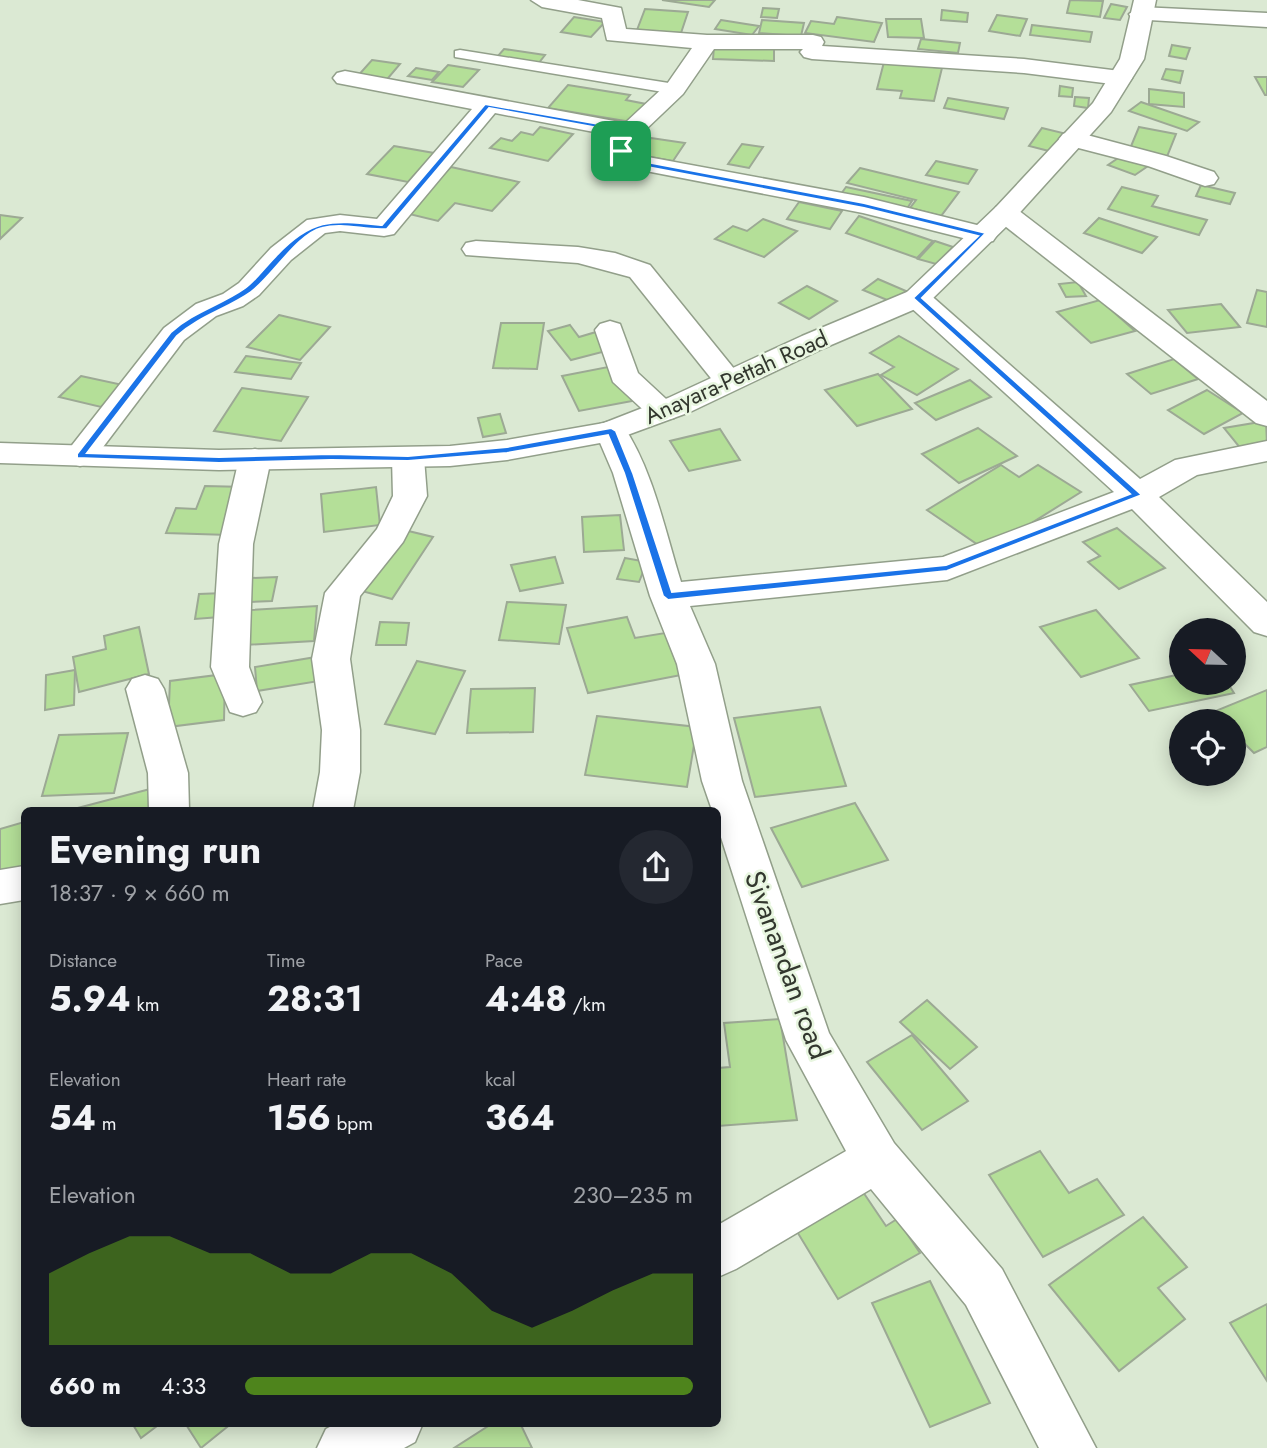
<!DOCTYPE html>
<html lang="en">
<head>
<meta charset="utf-8">
<style>
	body { margin:0; font-family:Jost,sans-serif; background:#242831; color:#f1f3f6; height:100vh; display:flex; flex-direction:column; font-size:26px; white-space:nowrap }
	* { box-sizing:border-box; margin:0 }
	p { font-size:23px; color:#9ea1a6 }
	.icon { flex:none; width:38px; height:38px; fill:none; stroke:currentColor; stroke-width:2; stroke-linecap:round; stroke-linejoin:round }
	.map { position:relative; flex:1; overflow:hidden }
	.drawer { position:absolute; left:21px; top:807px; width:700px; height:620px; display:flex; flex-direction:column; background:#171b24; border-radius:10px; box-shadow:0 4px 18px #0003 }
	.drawer>* { flex:none }
	.needle { width:46px; rotate:292deg }
	.tools { position:absolute; left:1169px; top:618px; display:grid; gap:14px }
	.tools a { display:grid; place-items:center; width:77px; height:77px; border-radius:50%; background:#171b24; box-shadow:0 4px 18px #0003; font-size:35px }
	.pin { position:absolute; display:grid; place-items:center; width:60px; height:60px; color:#fff; margin:-30px; border-radius:14px; box-shadow:0 4px 10px #0006 }
	.round { display:grid; place-items:center; flex:none; width:74px; height:74px; border-radius:37px; background:#242831 }
	.headline { display:flex; align-items:center; justify-content:space-between; height:119px; padding:0 28px }
	h1 { font-size:38px; font-weight:700; line-height:52px }
	.metrics { display:grid; grid-template-columns:repeat(3,1fr); gap:10px; height:119px; padding:7px 28px }
	.metrics div { display:grid; align-content:center }
	.metrics b { font-size:35px; font-weight:700 }
	.metrics small { font-size:19px; font-weight:400 }
	.metrics p { font-size:19px }
	.chart { height:196px; padding:14px 28px }
	.chart p { display:flex; justify-content:space-between }
	.chart svg { width:100%; height:126px; margin-top:7px; fill:#4e841c; opacity:.7 }
	ul { padding:0 28px; list-style:none; font-size:23px }
	li { display:grid; grid-template-columns:112px 84px 1fr; align-items:center; height:52px }
	li i { height:18px; border-radius:9px; background:#4e841c }
	.map>svg:first-child { display:block }
	.building { fill:#b4df98; stroke:#9ca994; stroke-width:2 }
	.lines { fill:none; stroke-linecap:round; stroke-linejoin:round }
	.lane-casing { stroke:#929f8a; stroke-width:3 }
	.street-casing { stroke:#929f8a; stroke-width:3 }
	.secondary-casing { stroke:#929f8a; stroke-width:3 }
	.lane { fill:#fff; fill-rule:evenodd }
	.street { fill:#fff; fill-rule:evenodd }
	.secondary { fill:#fff; fill-rule:evenodd }
	.route { fill:#1a73e8; stroke:#fff; stroke-width:2; fill-rule:evenodd }
	.labels { text-anchor:middle; dominant-baseline:central; stroke-width:5; stroke-linejoin:round; paint-order:stroke }
	.far-street-label { font-size:23px; fill:#32372e; stroke:#e8f6e0 }
	.street-label { font-size:28px; fill:#32372e; stroke:#e8f6e0 }
</style>
</head>
<body>
<div class="map">
<svg width="1267" height="1448" viewBox="0 0 1267 1448">
	<rect width="100%" height="100%" fill="#dbe9d3"/>
	<g class="building">
		<polygon points="662,0 715,0 709,7"/>
		<polygon points="1070,0 1103,1 1100,17 1067,13"/>
		<polygon points="1111,4 1127,7 1120,20 1104,18"/>
		<polygon points="763,8 779,9 777,18 761,17"/>
		<polygon points="645,9 688,12 681,33 637,30"/>
		<polygon points="942,10 968,13 967,22 941,20"/>
		<polygon points="997,15 1027,19 1020,36 989,31"/>
		<polygon points="574,17 605,22 591,37 561,32"/>
		<polygon points="837,17 882,23 874,42 805,33 811,21 834,24"/>
		<polygon points="886,19 921,19 924,38 888,37"/>
		<polygon points="721,20 746,24 759,26 752,35 715,29"/>
		<polygon points="762,20 804,23 801,36 759,33"/>
		<polygon points="1032,25 1092,32 1090,42 1030,35"/>
		<polygon points="921,39 960,43 958,53 918,49"/>
		<polygon points="1172,45 1190,48 1186,59 1169,56"/>
		<polygon points="714,47 774,48 774,61 713,59"/>
		<polygon points="504,49 545,55 538,64 497,57"/>
		<polygon points="372,60 400,64 384,83 355,79"/>
		<polygon points="884,62 942,68 934,101 900,98 902,91 877,89"/>
		<polygon points="448,65 479,70 463,87 432,82"/>
		<polygon points="416,68 439,72 432,80 408,76"/>
		<polygon points="1166,69 1183,71 1180,83 1162,79"/>
		<polygon points="1255,77 1267,77 1267,95 1265,95"/>
		<polygon points="568,85 630,95 626,100 646,104 631,122 548,108"/>
		<polygon points="1060,86 1073,88 1072,97 1059,96"/>
		<polygon points="1149,89 1184,93 1184,107 1149,104"/>
		<polygon points="1075,97 1089,98 1088,108 1074,106"/>
		<polygon points="948,98 1008,108 1004,119 944,108"/>
		<polygon points="1141,102 1199,122 1187,131 1129,111"/>
		<polygon points="540,127 573,134 548,161 490,148 501,138 512,141 521,132 533,135"/>
		<polygon points="1139,127 1176,134 1166,159 1129,151"/>
		<polygon points="1042,128 1067,134 1053,152 1029,146"/>
		<polygon points="651,138 685,143 673,161 639,155"/>
		<polygon points="742,144 763,147 749,168 728,164"/>
		<polygon points="394,146 434,153 408,182 367,174"/>
		<polygon points="1124,154 1151,164 1135,175 1108,165"/>
		<polygon points="936,161 977,170 968,184 926,175"/>
		<polygon points="451,167 519,182 492,211 455,203 438,221 405,213"/>
		<polygon points="860,168 959,192 941,216 910,208 916,200 847,183"/>
		<polygon points="1201,185 1235,193 1230,204 1196,196"/>
		<polygon points="846,187 912,201 904,213 838,198"/>
		<polygon points="1122,187 1158,196 1152,206 1207,220 1199,235 1108,209"/>
		<polygon points="799,202 842,211 830,229 787,219"/>
		<polygon points="0,215 22,218 0,239"/>
		<polygon points="859,216 933,241 917,258 846,233"/>
		<polygon points="1099,218 1157,237 1142,253 1084,233"/>
		<polygon points="763,219 797,231 764,257 715,239 733,226 747,231"/>
		<polygon points="935,241 953,247 936,264 918,259"/>
		<polygon points="878,279 906,291 892,302 863,290"/>
		<polygon points="1078,282 1086,296 1066,297 1059,284"/>
		<polygon points="807,286 837,301 809,319 779,303"/>
		<polygon points="1257,290 1267,292 1267,327 1247,323"/>
		<polygon points="1100,300 1135,331 1091,343 1057,312"/>
		<polygon points="1221,304 1240,327 1187,333 1168,310"/>
		<polygon points="279,315 330,327 300,360 247,347"/>
		<polygon points="501,323 544,323 537,369 493,368"/>
		<polygon points="570,325 579,337 596,332 610,350 571,360 548,331"/>
		<polygon points="899,336 958,369 917,395 881,375 894,367 870,353"/>
		<polygon points="246,356 301,363 291,379 235,372"/>
		<polygon points="1174,359 1198,379 1151,394 1127,374"/>
		<polygon points="613,366 632,401 579,411 562,376"/>
		<polygon points="878,374 912,409 857,426 825,390"/>
		<polygon points="81,376 123,385 101,407 59,397"/>
		<polygon points="970,380 991,397 936,420 915,403"/>
		<polygon points="242,388 308,397 281,441 214,431"/>
		<polygon points="1207,390 1243,413 1204,434 1168,410"/>
		<polygon points="500,414 506,433 483,437 478,418"/>
		<polygon points="1266,421 1267,445 1241,449 1224,428"/>
		<polygon points="978,428 1017,456 959,483 922,454"/>
		<polygon points="720,429 740,460 689,471 670,441"/>
		<polygon points="1001,465 1019,477 1038,465 1081,492 987,551 927,510"/>
		<polygon points="205,486 246,487 229,535 166,533 176,508 196,509"/>
		<polygon points="376,487 380,525 324,532 321,494"/>
		<polygon points="620,515 624,550 584,552 582,517"/>
		<polygon points="396,528 433,537 392,599 354,589"/>
		<polygon points="1117,528 1165,568 1119,589 1088,562 1100,556 1083,542"/>
		<polygon points="555,557 563,583 520,591 511,565"/>
		<polygon points="625,558 647,562 639,582 617,579"/>
		<polygon points="277,577 272,601 247,602 252,578"/>
		<polygon points="224,593 220,617 195,619 199,594"/>
		<polygon points="507,602 566,605 559,644 499,640"/>
		<polygon points="317,606 314,641 245,645 250,610"/>
		<polygon points="1096,610 1139,658 1081,677 1040,627"/>
		<polygon points="627,617 635,638 665,633 681,675 588,693 567,628"/>
		<polygon points="380,622 409,623 406,645 376,645"/>
		<polygon points="139,627 149,674 79,692 73,657 106,649 104,636"/>
		<polygon points="316,657 319,681 257,691 255,667"/>
		<polygon points="417,661 465,671 435,734 385,724"/>
		<polygon points="75,670 74,705 45,710 46,675"/>
		<polygon points="225,674 224,720 168,727 170,681"/>
		<polygon points="1181,674 1181,682 1227,682 1234,693 1149,711 1130,685"/>
		<polygon points="535,688 533,732 467,733 471,689"/>
		<polygon points="1267,690 1267,747 1254,753 1234,733 1234,721 1222,721 1213,712"/>
		<polygon points="820,707 846,786 755,797 734,718"/>
		<polygon points="597,716 697,727 687,787 585,775"/>
		<polygon points="128,733 114,793 42,796 59,735"/>
		<polygon points="150,789 154,810 70,810"/>
		<polygon points="855,803 888,860 802,887 771,828"/>
		<polygon points="24,822 24,869 0,875 0,829"/>
		<polygon points="927,1000 977,1047 950,1069 900,1022"/>
		<polygon points="780,1019 797,1120 718,1126 718,1068 730,1067 724,1023"/>
		<polygon points="912,1035 968,1101 922,1130 867,1062"/>
		<polygon points="1040,1151 1069,1193 1097,1179 1124,1215 1043,1257 989,1175"/>
		<polygon points="861,1189 886,1226 897,1219 920,1253 838,1299 793,1225"/>
		<polygon points="1143,1217 1187,1267 1158,1288 1185,1319 1119,1371 1049,1285"/>
		<polygon points="930,1281 990,1403 930,1427 872,1303"/>
		<polygon points="1267,1304 1267,1381 1230,1323"/>
		<polygon points="132,1423 161,1423 141,1438"/>
		<polygon points="185,1423 232,1423 201,1448"/>
		<polygon points="493,1423 520,1423 532,1448 454,1448"/>
	</g>
	<g class="lines">
		<defs>
			<polygon id="lane" points="460,50 675,84 683,89 675,94 455,57 455,51"/>
			<g id="street">
				<polygon points="531,0 578,0 621,8 626,29 707,35 813,35 821,37 824,42 822,46 1024,59 1120,71 1128,73 1132,78 1128,83 1120,85 1024,73 812,59 804,57 800,52 803,49 714,49 683,94 641,134 634,150 637,155 864,197 993,229 997,235 993,241 983,243 863,213 620,166 608,151 615,136 495,113 394,234 384,236 340,231 325,233 291,260 259,295 243,306 216,316 184,340 91,463 80,466 69,463 64,456 69,449 164,328 196,304 223,294 239,283 271,248 307,220 340,215 377,219 472,109 337,83 333,78 337,73 345,71 625,123 667,84 692,48 607,40 602,18 542,7"/>
				<polygon points="1140,7 1267,13 1267,27 1132,19 1129,14"/>
				<polygon points="1072,131 1166,156 1214,172 1218,178 1214,184 1205,186 1148,166 1063,144 1059,139 1063,134"/>
				<polygon points="1005,205 1014,207 1267,401 1267,426 1256,423 996,219 992,213 996,207"/>
				<polygon points="476,241 578,247 615,253 650,265 744,381 740,387 729,390 718,387 630,277 578,263 466,255 462,249 466,243"/>
				<path d="M 917,289 L 927,292 L 1140,479 L 1175,460 L 1267,441 L 1267,461 L 1197,475 L 1159,497 L 1267,602 L 1267,636 L 1254,632 L 1132,509 L 947,580 L 690,606 L 715,664 L 742,781 L 829,1033 L 894,1143 L 1002,1269 L 1096,1448 L 1039,1448 L 966,1305 L 871,1189 L 736,1269 L 718,1277 L 718,1225 L 846,1151 L 786,1040 L 718,828 L 718,810 L 712,810 L 702,781 L 677,664 L 650,596 L 613,473 L 595,431 L 600,424 L 611,421 L 622,424 C 653,469 665,531 681,582 L 943,557 L 1114,492 L 907,304 L 903,298 L 907,292 Z"/>
				<polygon points="610,321 620,324 638,373 679,411 674,418 663,420 652,418 613,382 595,330 600,324"/>
				<polygon points="408,448 419,451 424,458 427,496 403,542 360,596 350,659 360,730 360,772 353,810 313,810 320,772 322,730 312,659 325,593 377,529 393,496 392,458 397,451"/>
				<polygon points="255,449 266,452 271,459 253,544 249,667 262,702 256,712 243,716 230,712 211,667 219,544 239,459 244,452"/>
				<polygon points="145,675 158,679 164,689 188,773 189,810 149,810 148,773 126,689 132,679"/>
				<polygon points="24,866 24,900 0,904 0,870"/>
				<polygon points="337,1423 423,1423 415,1442 404,1448 317,1448 326,1429"/>
			</g>
			<polygon id="secondary" points="1134,0 1156,0 1144,59 1111,112 1014,219 927,304 824,348 690,412 611,441 507,460 450,466 219,470 0,463 0,443 219,450 450,446 507,440 604,423 668,398 802,336 907,292 996,207 1093,103 1120,59"/>
		</defs>
		<use href="#lane" class="lane-casing"/>
		<use href="#street" class="street-casing"/>
		<use href="#secondary" class="secondary-casing"/>
		<use href="#lane" class="lane"/>
		<use href="#street" class="street"/>
		<use href="#secondary" class="secondary"/>
	</g>
	<path class="route" d="M 485,104 L 633,130 L 625,151 L 631,159 L 864,203 L 986,233 L 922,298 L 1142,495 L 947,571 L 668,600 L 663,596 L 624,473 L 608,435 L 507,453 L 408,461 L 331,460 L 219,463 L 77,458 L 77,454 L 171,332 C 193,312 221,305 245,288 C 256,280 265,267 275,257 C 312,217 332,220 382,225 ZM 489,108 L 626,133 L 617,151 L 626,163 L 864,208 L 978,236 L 913,298 L 1130,494 L 946,565 L 672,592 L 633,473 L 616,431 L 611,428 L 507,447 L 408,456 L 331,454 L 219,457 L 87,453 L 177,336 C 199,316 227,309 251,292 C 272,277 297,234 322,228 C 344,222 365,231 387,229 Z"/>
	<g class="labels">
		<g class="far-street-label">
			<text transform="translate(736 377) rotate(-24)">Anayara-Pettah Road</text>
		</g>
		<g class="street-label">
			<text transform="translate(787 965) rotate(70)">Sivanandan road</text>
		</g>
	</g>
</svg>
<div class="tools">
<a><svg class="needle" viewBox="-14 -14 28 28"><path d="M0-13l5 13h-10z" fill="#e53935"/><path d="M0 13l5-13h-10z" fill="#9ea1a6"/></svg></a>
<a><svg class="icon" aria-label="locate" viewBox="0 0 24 24"><circle cx="12" cy="12" r="6"/><path d="M12 2v4M12 18v4M2 12h4M18 12h4"/></svg></a>
</div>
<div class="pin" style="left:621px;top:151px;background:#1e9e55"><svg class="icon" aria-label="arrive" viewBox="0 0 24 24"><path d="M6 21V4h12l-3 4 3 4H6"/></svg></div>
<section class="drawer">
<div class="headline"><div><h1>Evening run</h1><p>18:37 · 9 × 660 m</p></div><a class="round"><svg class="icon" aria-label="share" viewBox="0 0 24 24"><path d="M12 15V3M7 8l5-5 5 5M5 13v7h14v-7"/></svg></a></div>
<div class="metrics">
<div><p>Distance</p><b>5.94<small> km</small></b></div>
<div><p>Time</p><b>28:31</b></div>
<div><p>Pace</p><b>4:48<small> /km</small></b></div>
</div>
<div class="metrics">
<div><p>Elevation</p><b>54<small> m</small></b></div>
<div><p>Heart rate</p><b>156<small> bpm</small></b></div>
<div><p>kcal</p><b>364</b></div>
</div>
<div class="chart"><p><span>Elevation</span>230–235 m</p>
<svg viewBox="0 0 160 44" preserveAspectRatio="none"><path d="M0 44V19L10 12L20 6L30 6L40 12L50 12L60 19L70 19L80 12L90 12L100 19L110 32L120 38L130 32L140 25L150 19L160 19V44z"/></svg>
</div>
<ul>
<li><b>660 m</b>4:33<i style="width:100%"></i></li>
</ul>
</section>
</div>
</body>
</html>
